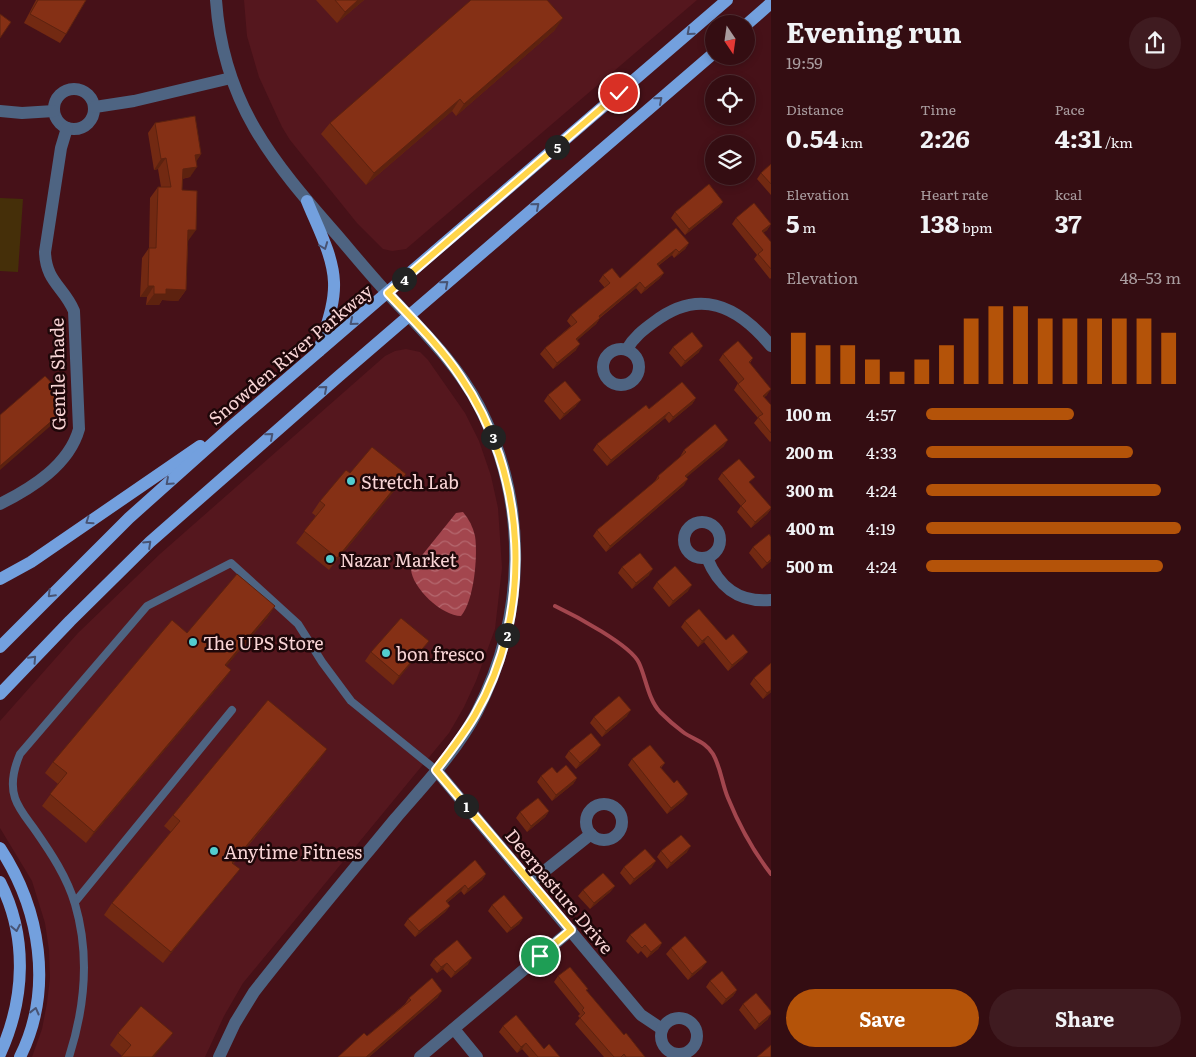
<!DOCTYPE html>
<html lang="en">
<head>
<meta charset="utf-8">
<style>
	body { margin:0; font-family:Literata,serif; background:#3f1b20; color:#f1f3f6; height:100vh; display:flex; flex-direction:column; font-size:19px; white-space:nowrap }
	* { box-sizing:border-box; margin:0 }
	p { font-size:16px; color:#a99c9f }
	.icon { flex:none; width:28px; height:28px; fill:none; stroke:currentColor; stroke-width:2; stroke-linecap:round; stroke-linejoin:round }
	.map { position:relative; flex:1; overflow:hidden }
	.drawer { display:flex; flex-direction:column; background:#340d12; width:425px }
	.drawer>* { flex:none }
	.needle { width:32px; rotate:167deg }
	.fabs { position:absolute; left:705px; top:15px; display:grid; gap:10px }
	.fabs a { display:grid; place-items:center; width:50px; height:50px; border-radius:50%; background:#340d12; box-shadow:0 2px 8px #0003,0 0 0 1px #4e2d32; font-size:25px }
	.pin { position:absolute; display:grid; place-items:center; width:42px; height:42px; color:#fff; margin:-21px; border:2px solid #fff; border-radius:50%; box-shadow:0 1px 5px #0007 }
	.km { position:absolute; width:25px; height:25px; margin:-12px; border-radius:50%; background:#222; color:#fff; font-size:14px; line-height:25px; text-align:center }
	.round { display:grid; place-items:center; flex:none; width:52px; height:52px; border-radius:26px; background:#3f1b20 }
	.head { display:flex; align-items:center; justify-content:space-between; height:85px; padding:0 15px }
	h1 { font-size:28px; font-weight:700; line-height:38px }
	.stats { display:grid; grid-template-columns:repeat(3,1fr); gap:8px; height:85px; padding:5px 15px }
	.stats div { display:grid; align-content:center }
	.stats b { font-size:25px; font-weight:700 }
	.stats small { font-size:14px; font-weight:400 }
	.stats p { font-size:14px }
	.chart { height:140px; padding:10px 15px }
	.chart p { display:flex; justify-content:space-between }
	.chart svg { width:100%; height:90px; margin-top:5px; stroke:#b45309; stroke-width:6 }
	.cta { display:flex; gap:10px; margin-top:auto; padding:10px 15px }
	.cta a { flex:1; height:58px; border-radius:30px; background:#b45309; color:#fff; font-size:20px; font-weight:700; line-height:58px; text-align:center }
	.cta a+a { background:#3f1b20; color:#f1f3f6 }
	ul { padding:0 15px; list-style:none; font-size:16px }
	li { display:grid; grid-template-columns:80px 60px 1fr; align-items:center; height:38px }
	li i { height:12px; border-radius:6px; background:#b45309 }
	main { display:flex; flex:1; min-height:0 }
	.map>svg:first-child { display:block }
	.built { fill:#55171e }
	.garden { fill:#452f09 }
	.water { fill:url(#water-waves) }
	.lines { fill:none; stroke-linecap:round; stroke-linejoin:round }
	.stream { stroke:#a3464e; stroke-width:4 }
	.service { stroke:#4e6482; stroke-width:8 }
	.minor { stroke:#4e6482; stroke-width:12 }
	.tertiary { stroke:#4e6482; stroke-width:12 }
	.primary { stroke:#73a0de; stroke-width:12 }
	.wall { fill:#722912 }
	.shaded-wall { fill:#5d220f }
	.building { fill:#853015; stroke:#5d220f }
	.oneway { stroke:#485474 }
	.route-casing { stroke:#fff; stroke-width:10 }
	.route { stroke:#ffd54a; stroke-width:6 }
	.poi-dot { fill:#52cdcf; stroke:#1e0709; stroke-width:2 }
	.labels { text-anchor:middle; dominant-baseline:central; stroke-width:5; stroke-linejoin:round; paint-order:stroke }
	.street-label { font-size:18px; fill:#f8d4d5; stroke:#1e0709 }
	.poi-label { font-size:18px; fill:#f8d4d5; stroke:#1e0709; text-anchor:start }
</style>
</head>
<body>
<main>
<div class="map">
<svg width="771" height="1057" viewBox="0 0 771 1057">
	<defs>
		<pattern id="water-waves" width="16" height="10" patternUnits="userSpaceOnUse" patternTransform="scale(1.25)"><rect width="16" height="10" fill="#a3464e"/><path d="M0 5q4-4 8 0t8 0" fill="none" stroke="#b5686f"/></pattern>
	</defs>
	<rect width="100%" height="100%" fill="#461118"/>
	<g class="built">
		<polygon points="244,0 697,0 406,249 392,251 383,249 357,223 290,140 282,127 259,77 247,36"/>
		<polygon points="406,349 420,352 428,360 465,413 479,441 491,476 498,508 502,568 495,629 476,681 464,707 449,733 243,983 224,1016 205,1057 32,1057 42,1029 47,1003 50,978 49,950 45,923 32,881 0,828 0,721 78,633 160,554 385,356 395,351"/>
	</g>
	<polygon class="garden" points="0,198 23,199 18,272 0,271"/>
	<path class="water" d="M 463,512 C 469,519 473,527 475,536 C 478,556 474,601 461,616 C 442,616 412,588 411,569 L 456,513 Z"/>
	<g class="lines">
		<path class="stream" d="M 555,606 C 574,615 631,645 639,663 C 646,678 648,699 660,712 C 667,719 675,726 683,732 C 694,740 705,741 713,754 C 721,768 722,784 728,798 C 739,825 753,851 771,874"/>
		<g class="service">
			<polyline points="75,902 232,710"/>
			<path d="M 69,1057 C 85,1007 90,955 75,904 C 67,877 51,853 35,830 C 28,820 19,810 15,798 C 10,783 14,768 20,754 L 147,606 L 231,563 L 298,624 L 322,662 L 351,701 L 436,770"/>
		</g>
		<g class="minor">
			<circle cx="74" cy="109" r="20"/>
			<polyline points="95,107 134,101 231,78"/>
			<polyline points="0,111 22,113 54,111"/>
			<circle cx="621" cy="367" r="18"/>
			<path d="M 627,349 C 634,337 643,330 654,322 C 700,287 738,306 771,346"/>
			<path d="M 0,504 C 32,488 69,465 79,429 L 74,311 C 64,287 46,282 45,252 L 61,148 L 67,128"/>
			<circle cx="702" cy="540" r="18"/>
			<path d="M 707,558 C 719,587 738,603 771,600"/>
			<polyline points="436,770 641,1015 662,1029"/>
			<circle cx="604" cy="822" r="18"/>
			<polyline points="531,882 591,834"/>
			<circle cx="679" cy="1036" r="18"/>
			<polyline points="454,1029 477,1057"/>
			<polyline points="420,1057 571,930"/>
		</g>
		<path class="tertiary" d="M 216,0 C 223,103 272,161 337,235 C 355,256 372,277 391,297 C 423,331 457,364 479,406 C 529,503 526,616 477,712 C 457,751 424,785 395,819 C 348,876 300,933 254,992 L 235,1023 L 219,1057"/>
		<g class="primary">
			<polyline points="746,25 771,3"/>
			<path d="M 307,201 C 317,226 333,255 334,282 C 335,305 325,329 319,351"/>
			<polyline points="0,579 31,562 200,446"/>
			<polyline points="0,647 129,518 232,426 727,0"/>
			<polyline points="0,694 70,621 150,542 339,376 714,53"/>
			<path d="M 0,848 C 40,909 54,989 20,1057"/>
			<path d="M 0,882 C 28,937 25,999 0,1054"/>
		</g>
	</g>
	<g class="wall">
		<polygon points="36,0 86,0 66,34 60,43 24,23"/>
		<polygon points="316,0 364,0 337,23"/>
		<polygon points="555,30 456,116 452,111 366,185 321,134 330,123"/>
		<polygon points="155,123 201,154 196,161 190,177 182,179 182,190 188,241 186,290 178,301 162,300 159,305 146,305 147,297 140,297 142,258 149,248 150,198 158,187 161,187 158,169 154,170 148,133"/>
		<polygon points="771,164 771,195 757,179 761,173"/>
		<polygon points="723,202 719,207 685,235 671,218 675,212"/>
		<polygon points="736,218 771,224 767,230 763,233 771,242 771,278 770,279 754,259 757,255 732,224"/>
		<polygon points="676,228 689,243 685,249 674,258 672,255 658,266 664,273 659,279 641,294 636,288 600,318 596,324 577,340 576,350 553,369 540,354 545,348 571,326 567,321 571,315 605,288 599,281 603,275 620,278"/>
		<polygon points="673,347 699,352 681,367 669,353"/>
		<polygon points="723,354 753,358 750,363 767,395 764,397 771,405 771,441 770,442 754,423 758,418 734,390 738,383 719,360"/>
		<polygon points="548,395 576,406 560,420 544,401"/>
		<polygon points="696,398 692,404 669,423 665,418 607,466 593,450 597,444 649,409"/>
		<polygon points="724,446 686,477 684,485 606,552 593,536 597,530 654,483 658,476 680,457 684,450"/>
		<polygon points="350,473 406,474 398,486 329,570 296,543 316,516 312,513 320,501"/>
		<polygon points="722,473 750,483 771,509 767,514 751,528 737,512 741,506 718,479"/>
		<polygon points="753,547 771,561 762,569 749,553"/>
		<polygon points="622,567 649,575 632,589 618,573"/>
		<polygon points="657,582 688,591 669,607 653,588"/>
		<polygon points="275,606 267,618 226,666 231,670 223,681 86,843 42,806 58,784 45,773 53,762 187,633"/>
		<polygon points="685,621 726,640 743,658 728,671 704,642 698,647 681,627"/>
		<polygon points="429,641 422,650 393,685 365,661 371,652"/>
		<polygon points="771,663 771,692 763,699 750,684 754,678"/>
		<polygon points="627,716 602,737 590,723 594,717"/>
		<polygon points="327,749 319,760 233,864 240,869 231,880 163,963 104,915 112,903 171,832 164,826 173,815"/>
		<polygon points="569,751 597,751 576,769 565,757"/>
		<polygon points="632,759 665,763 661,768 684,800 667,814 628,765"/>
		<polygon points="557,773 577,778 573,784 552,801 537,782 541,776"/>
		<polygon points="549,811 545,817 527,832 516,818 520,812"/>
		<polygon points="661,851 687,852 667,869 657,857"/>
		<polygon points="475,860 486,874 482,880 464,895 461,891 447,903 450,906 445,912 415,937 404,925 408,919"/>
		<polygon points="624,867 652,867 630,885 620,873"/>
		<polygon points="615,886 610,892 590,909 578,896 583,890"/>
		<polygon points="492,905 523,918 519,924 507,933 488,911"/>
		<polygon points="630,935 662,943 658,949 647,958 641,951 638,954 626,941"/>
		<polygon points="671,948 702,968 688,980 666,954"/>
		<polygon points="434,959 468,964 451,978 443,969 437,973 430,965"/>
		<polygon points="558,976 586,991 624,1035 645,1057 604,1057 575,1024 580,1018 578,1016 580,1014 554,982"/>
		<polygon points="710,981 737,990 733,996 722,1005 706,987"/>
		<polygon points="438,997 369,1057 338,1057 367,1036 405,1004 409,998"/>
		<polygon points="743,1004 768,1019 755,1030 739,1010"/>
		<polygon points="503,1026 544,1049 560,1057 529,1057 522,1049 517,1053 499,1032"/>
		<polygon points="118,1033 173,1033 164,1044 122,1056 110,1045"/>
	</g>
	<g class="shaded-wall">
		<polygon points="358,0 364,0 337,23 345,12"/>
		<polygon points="563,18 555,30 456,116 464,104"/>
		<polygon points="460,99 452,111 366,185 374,173"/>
		<polygon points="201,154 194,165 195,155"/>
		<polygon points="166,158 158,169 154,170 161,159"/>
		<polygon points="197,167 190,177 175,180 183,169"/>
		<polygon points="723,202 719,207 685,235 689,229"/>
		<polygon points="771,224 767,230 758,237 762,231"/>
		<polygon points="188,230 196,230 188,241 181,241"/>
		<polygon points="689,243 685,249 674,258 679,252"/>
		<polygon points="676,249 672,255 652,270 657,264"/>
		<polygon points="664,273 659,279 641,294 645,288"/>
		<polygon points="640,282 636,288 594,322 599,316"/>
		<polygon points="148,286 154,286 147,297 140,297"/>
		<polygon points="166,289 186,290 178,301 162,300 159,305 146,305 154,294"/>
		<polygon points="600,318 596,324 572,345 576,339"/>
		<polygon points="580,344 576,350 553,369 557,363"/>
		<polygon points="703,346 699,352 681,367 685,361"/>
		<polygon points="771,389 767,395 759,402 763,396"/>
		<polygon points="66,398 58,409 58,405"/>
		<polygon points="696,398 692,404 669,423 673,417"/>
		<polygon points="581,400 576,406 560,420 564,414"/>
		<polygon points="63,411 55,422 0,470 0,466"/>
		<polygon points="669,412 665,418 607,466 611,460"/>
		<polygon points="728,440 724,446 681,482 685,476"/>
		<polygon points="406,474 398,486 329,570 337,558"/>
		<polygon points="688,479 684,485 606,552 610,546"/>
		<polygon points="771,508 767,514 751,528 755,522"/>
		<polygon points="771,559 771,561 762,569 767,563"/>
		<polygon points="653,569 649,575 632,589 636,583"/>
		<polygon points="692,585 688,591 669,607 673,601"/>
		<polygon points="275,606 267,618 217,677 225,665"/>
		<polygon points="708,636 704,642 698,647 702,641"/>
		<polygon points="429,641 422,650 393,685 399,676"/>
		<polygon points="748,652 743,658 728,671 732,665"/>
		<polygon points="231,670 223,681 86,843 94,832"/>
		<polygon points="771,690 771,692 763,699 767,693"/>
		<polygon points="631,710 627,716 602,737 606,731"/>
		<polygon points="601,745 597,751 576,769 580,763"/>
		<polygon points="327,749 319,760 224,874 232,863"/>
		<polygon points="577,778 573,784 552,801 556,795"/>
		<polygon points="688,794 684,800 667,814 671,808"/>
		<polygon points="549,811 545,817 527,832 531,826"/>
		<polygon points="691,846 687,852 667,869 671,863"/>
		<polygon points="656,861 652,867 630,885 634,879"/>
		<polygon points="240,869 231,880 163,963 171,952"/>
		<polygon points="486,874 482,880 464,895 468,889"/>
		<polygon points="465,885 461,891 442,907 446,901"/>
		<polygon points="615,886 610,892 590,909 594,903"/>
		<polygon points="450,906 445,912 415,937 419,931"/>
		<polygon points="523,918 519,924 507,933 511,928"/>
		<polygon points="662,943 658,949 647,958 651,952"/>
		<polygon points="472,958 468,964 451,978 455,972"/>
		<polygon points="707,962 702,968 688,980 692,974"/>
		<polygon points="447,963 443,969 437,973 441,967"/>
		<polygon points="737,990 733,996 722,1005 726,999"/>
		<polygon points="442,991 438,997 369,1057 366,1057"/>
		<polygon points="771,1014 768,1019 755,1030 759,1024"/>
		<polygon points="173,1033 164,1044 154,1057 152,1057"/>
		<polygon points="526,1043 522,1049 517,1053 521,1047"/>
	</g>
	<g class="building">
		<polygon points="38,0 86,0 66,34 30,14"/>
		<polygon points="335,0 358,0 345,12"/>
		<polygon points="471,0 547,0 563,18 464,104 460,99 374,173 330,123"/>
		<polygon points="0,14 11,22 0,38"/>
		<polygon points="195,116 201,154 195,155 197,167 183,169 182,190 197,191 196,230 188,230 186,290 166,289 166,294 154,294 154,286 148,286 149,248 156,248 158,187 171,187 166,158 161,159 155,123"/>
		<polygon points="771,164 771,184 761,173"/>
		<polygon points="709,184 723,202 689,229 675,212"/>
		<polygon points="754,203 771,224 762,231 771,242 771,269 758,254 763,250 736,218"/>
		<polygon points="676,228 689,243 679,252 676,249 657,264 664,273 645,288 640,282 599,316 600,318 576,339 580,344 557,363 545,348 577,322 571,315 610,283 603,275 612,268 620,278"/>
		<polygon points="692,332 703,346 685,361 673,347"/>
		<polygon points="738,341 753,358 749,362 771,389 763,396 771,405 771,433 758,417 763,414 738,384 744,379 723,354"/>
		<polygon points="45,376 66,398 58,405 63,411 0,466 0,415"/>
		<polygon points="565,381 581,400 564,414 548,395"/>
		<polygon points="682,382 696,398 673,417 669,412 611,460 597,444 646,405 649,409"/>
		<polygon points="715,424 728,440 685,476 688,479 610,546 597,530 659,478 658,476 686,452 684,450"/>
		<polygon points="372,447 406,474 337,558 304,531 325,505 320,501 346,470 350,473"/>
		<polygon points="739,459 755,477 749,482 771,507 771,508 755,522 741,506 746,501 722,473"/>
		<polygon points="769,534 771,537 771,559 767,563 753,547"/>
		<polygon points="640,553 653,569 636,583 622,567"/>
		<polygon points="675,566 692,585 673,601 657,582"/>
		<polygon points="237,574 275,606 225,665 231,670 94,832 50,794 67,773 53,762 172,620 187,633"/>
		<polygon points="699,609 726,640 733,634 748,652 732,665 708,636 702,641 685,621"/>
		<polygon points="401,618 429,641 399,676 371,652"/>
		<polygon points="771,663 771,690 767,693 754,678"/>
		<polygon points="619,696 631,710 606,731 594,717"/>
		<polygon points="268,700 327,749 232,863 240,869 171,952 112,903 180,821 173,815"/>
		<polygon points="591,733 601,745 580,763 569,751"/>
		<polygon points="650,745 665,763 660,767 674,783 677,780 688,794 671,808 632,759"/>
		<polygon points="566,765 577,778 556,795 541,776 552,767 557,773"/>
		<polygon points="538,798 549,811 531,826 520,812"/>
		<polygon points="681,835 691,846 671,863 661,851"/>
		<polygon points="645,849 656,861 634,879 624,867"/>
		<polygon points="475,860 486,874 468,889 465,885 446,901 450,906 419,931 408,919"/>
		<polygon points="603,873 615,886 594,903 583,890"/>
		<polygon points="504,895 523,918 511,928 492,905"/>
		<polygon points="645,923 662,943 651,952 645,945 642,948 630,935"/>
		<polygon points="685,936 707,962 692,974 671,948"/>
		<polygon points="457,940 472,958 455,972 447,963 441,967 434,959"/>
		<polygon points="570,967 588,989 586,990 624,1035 626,1033 645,1057 626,1057 624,1054 621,1057 614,1057 580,1018 585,1013 582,1010 584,1008 558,976"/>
		<polygon points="722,971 737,990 726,999 710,981"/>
		<polygon points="432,978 442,991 366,1057 338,1057 364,1033 367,1036 411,1000 409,998"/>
		<polygon points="756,993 771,1011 771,1014 759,1024 743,1004"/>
		<polygon points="141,1006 173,1033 152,1057 121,1057 131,1045 118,1033"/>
		<polygon points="516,1015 544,1049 549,1044 560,1057 538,1057 526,1043 521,1047 503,1026"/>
		<polygon points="771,1045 771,1057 757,1057"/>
	</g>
	<defs><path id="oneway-chevron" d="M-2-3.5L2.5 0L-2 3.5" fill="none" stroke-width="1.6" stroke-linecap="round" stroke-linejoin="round" transform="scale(1.25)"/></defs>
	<g class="oneway">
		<use href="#oneway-chevron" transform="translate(690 32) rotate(139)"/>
		<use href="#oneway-chevron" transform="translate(659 100) rotate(-41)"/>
		<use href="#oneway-chevron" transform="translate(536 206) rotate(-41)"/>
		<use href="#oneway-chevron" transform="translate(324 246) rotate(69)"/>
		<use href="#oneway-chevron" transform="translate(445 284) rotate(-41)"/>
		<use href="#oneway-chevron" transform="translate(353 322) rotate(140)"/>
		<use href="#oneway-chevron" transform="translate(324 389) rotate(-41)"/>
		<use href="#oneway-chevron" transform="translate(270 436) rotate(-41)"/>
		<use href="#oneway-chevron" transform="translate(169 482) rotate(138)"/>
		<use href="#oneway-chevron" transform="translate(89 521) rotate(145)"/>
		<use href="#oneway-chevron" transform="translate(148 544) rotate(-43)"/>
		<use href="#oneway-chevron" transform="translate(51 594) rotate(135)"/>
		<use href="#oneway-chevron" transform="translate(33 659) rotate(-47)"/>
		<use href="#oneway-chevron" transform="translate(16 928) rotate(79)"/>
		<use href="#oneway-chevron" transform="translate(35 1011) rotate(-76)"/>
	</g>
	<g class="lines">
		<defs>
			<path id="route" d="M 540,956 L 571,930 L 436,770 C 450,752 464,734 475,715 C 535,611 527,473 460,376 C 440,346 413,320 388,293 L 619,93"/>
		</defs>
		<use href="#route" class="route-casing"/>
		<use href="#route" class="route"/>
	</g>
	<g class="poi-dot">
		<circle cx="351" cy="481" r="5"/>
		<circle cx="330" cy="559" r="5"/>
		<circle cx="193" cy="642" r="5"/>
		<circle cx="386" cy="653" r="5"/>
		<circle cx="214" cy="851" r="5"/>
	</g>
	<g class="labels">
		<g class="street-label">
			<text transform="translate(290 354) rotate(-40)">Snowden River Parkway</text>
			<text transform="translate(57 374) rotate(-91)">Gentle Shade</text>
			<text transform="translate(560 891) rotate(50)">Deerpasture Drive</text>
		</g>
		<g class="poi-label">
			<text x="361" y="481">Stretch Lab</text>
			<text x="340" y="559">Nazar Market</text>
			<text x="203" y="642">The UPS Store</text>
			<text x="396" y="653">bon fresco</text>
			<text x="224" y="851">Anytime Fitness</text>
		</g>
	</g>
</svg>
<div class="fabs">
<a><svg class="needle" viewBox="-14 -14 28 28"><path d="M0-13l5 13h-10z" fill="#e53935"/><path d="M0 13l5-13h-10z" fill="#a99c9f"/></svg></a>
<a><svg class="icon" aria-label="locate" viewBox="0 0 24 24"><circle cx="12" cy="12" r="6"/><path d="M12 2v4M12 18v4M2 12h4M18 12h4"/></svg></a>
<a><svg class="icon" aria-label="layers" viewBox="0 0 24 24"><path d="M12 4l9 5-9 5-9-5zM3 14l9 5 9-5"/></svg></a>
</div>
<div class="pin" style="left:540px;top:956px;background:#1e9e55"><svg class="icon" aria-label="arrive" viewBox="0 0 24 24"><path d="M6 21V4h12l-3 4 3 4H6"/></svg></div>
<div class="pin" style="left:619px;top:93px;background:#d93025"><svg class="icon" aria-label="check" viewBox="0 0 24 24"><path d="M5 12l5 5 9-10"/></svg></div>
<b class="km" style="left:466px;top:806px">1</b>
<b class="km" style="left:507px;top:635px">2</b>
<b class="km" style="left:493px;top:437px">3</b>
<b class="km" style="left:404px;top:279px">4</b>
<b class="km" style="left:557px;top:147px">5</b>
</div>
<section class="drawer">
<div class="head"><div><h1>Evening run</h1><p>19:59</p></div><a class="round"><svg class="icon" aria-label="share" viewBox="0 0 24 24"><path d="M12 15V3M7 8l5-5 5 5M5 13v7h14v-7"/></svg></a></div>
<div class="stats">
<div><p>Distance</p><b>0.54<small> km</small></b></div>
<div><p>Time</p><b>2:26</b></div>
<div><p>Pace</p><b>4:31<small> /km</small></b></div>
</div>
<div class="stats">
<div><p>Elevation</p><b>5<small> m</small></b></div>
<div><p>Heart rate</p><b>138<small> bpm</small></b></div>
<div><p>kcal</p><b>37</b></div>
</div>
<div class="chart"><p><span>Elevation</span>48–53 m</p>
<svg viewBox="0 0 160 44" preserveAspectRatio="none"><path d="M5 44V19M15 44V25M25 44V25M35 44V32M45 44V38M55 44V32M65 44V25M75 44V12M85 44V6M95 44V6M105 44V12M115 44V12M125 44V12M135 44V12M145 44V12M155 44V19"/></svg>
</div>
<ul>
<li><b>100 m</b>4:57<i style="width:58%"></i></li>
<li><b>200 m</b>4:33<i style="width:81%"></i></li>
<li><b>300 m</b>4:24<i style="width:92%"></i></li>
<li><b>400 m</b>4:19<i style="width:100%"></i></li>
<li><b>500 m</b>4:24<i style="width:93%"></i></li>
</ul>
<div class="cta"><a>Save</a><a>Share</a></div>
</section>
</main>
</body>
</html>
